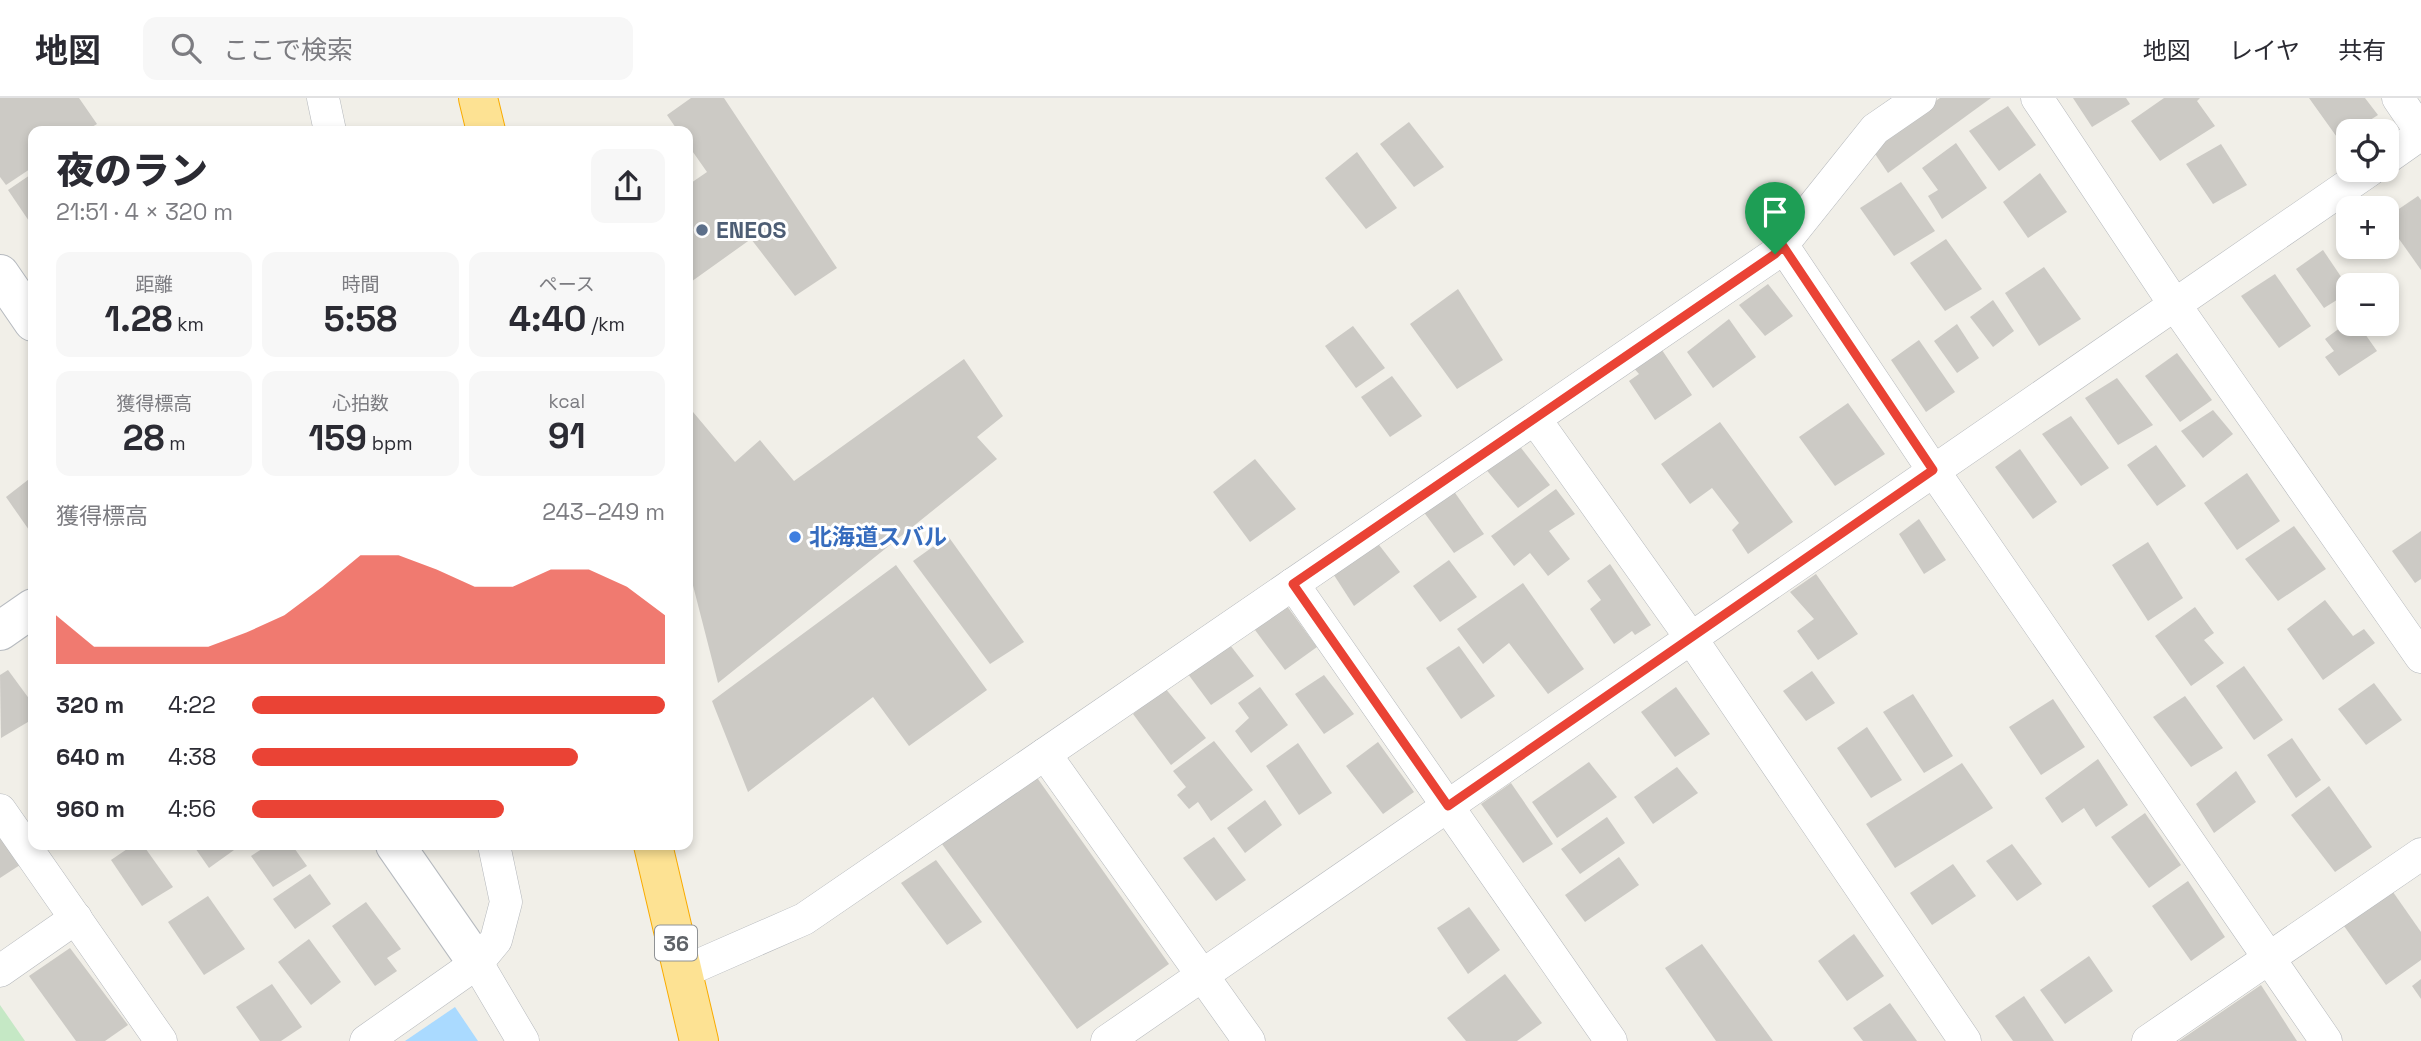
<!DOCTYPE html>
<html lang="ja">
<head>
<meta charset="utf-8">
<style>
	body { margin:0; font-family:"Space Grotesk","Noto Sans JP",sans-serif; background:#f7f7f7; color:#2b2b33; height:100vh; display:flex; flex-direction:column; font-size:26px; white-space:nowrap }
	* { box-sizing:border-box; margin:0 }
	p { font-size:23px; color:#7c7c81 }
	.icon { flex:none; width:38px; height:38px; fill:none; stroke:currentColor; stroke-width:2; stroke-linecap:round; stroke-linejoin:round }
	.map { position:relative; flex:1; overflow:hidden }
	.drawer { position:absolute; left:28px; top:28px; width:665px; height:724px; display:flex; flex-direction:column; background:#fff; border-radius:14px; box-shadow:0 4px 10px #0003 }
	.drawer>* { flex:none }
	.tools { position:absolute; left:2336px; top:21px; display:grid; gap:14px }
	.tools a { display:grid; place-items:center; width:63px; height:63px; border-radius:14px; background:#fff; box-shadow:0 4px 10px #0003; font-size:35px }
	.pin { position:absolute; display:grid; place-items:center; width:60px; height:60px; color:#fff; margin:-72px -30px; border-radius:50% 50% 50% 0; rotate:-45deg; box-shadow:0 0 7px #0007 }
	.pin .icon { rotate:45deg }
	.round { display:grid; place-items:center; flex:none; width:74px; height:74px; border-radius:14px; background:#f7f7f7 }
	.summary { display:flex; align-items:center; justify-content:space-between; height:119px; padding:0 28px }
	h1 { font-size:38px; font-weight:800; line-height:52px }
	.stats { display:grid; grid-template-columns:repeat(3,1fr); gap:10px; height:119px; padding:7px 28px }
	.stats div { display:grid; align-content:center; border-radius:14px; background:#f7f7f7; text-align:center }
	.stats b { font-size:35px; font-weight:800 }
	.stats small { font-size:19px; font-weight:400 }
	.stats p { font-size:19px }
	.chart { height:196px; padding:14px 28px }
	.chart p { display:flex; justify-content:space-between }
	.chart svg { width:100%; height:126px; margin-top:7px; fill:#ea4335; opacity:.7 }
	ul { padding:0 28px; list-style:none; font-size:23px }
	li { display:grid; grid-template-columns:112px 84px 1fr; align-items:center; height:52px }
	li i { height:18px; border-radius:9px; background:#ea4335 }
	header { display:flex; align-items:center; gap:42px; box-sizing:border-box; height:98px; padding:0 35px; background:#fff; border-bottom:2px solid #e1e1e2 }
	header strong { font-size:33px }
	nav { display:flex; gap:38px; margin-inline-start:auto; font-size:24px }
	.search { width:490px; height:63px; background:#f7f7f7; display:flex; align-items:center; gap:18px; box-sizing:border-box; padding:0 24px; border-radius:14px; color:#7c7c81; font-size:26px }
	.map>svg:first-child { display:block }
	.green { fill:#c5e8c5 }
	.water { fill:#aadaff }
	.building { fill:#cccac5 }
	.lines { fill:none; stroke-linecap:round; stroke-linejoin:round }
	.street-casing { stroke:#b5b8bc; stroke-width:33 }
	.secondary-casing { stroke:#b6babf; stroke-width:40 }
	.highway-casing { stroke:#f9ab00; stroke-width:40 }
	.street { stroke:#fff; stroke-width:32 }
	.secondary { stroke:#fff; stroke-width:38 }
	.highway { stroke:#fde293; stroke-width:38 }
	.route-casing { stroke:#fff; stroke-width:14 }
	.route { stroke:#ea4335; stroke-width:9 }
	.service-dot { fill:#5c6f8a; stroke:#fff; stroke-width:2.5 }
	.shop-dot { fill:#3f7fe0; stroke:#fff; stroke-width:2.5 }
	.labels { text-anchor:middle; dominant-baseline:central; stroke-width:6; stroke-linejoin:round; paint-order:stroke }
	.shield { fill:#fff; stroke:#8f9295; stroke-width:2 }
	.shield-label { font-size:21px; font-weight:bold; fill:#5f6368 }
	.service-label { font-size:23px; font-weight:bold; fill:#4e5e75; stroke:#fff; text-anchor:start }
	.shop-label { font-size:23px; font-weight:bold; fill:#366cbe; stroke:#fff; text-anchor:start }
</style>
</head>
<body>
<header>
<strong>地図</strong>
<div class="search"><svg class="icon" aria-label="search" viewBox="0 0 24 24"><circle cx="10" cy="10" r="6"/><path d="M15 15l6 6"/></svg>ここで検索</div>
<nav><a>地図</a><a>レイヤ</a><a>共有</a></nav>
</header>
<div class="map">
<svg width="2421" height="943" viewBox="0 0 2421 943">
	<rect width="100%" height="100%" fill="#f1efe8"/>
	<polygon class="green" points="0,907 25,943 0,943"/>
	<polygon class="water" points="455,909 478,943 405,943"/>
	<g class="building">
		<polygon points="0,0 79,0 97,26 85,33 33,33 33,69 6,87 0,79"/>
		<polygon points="691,0 724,0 837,170 795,198 751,141 688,186 688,87 707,74 688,47 688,33 678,33 667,17"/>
		<polygon points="1940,0 1991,0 1888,75 1873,53 1887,36"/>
		<polygon points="2073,0 2126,0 2130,6 2092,29"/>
		<polygon points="2164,0 2200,0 2197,3 2215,28 2160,63 2131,23"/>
		<polygon points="2309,0 2365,0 2378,17 2353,33 2348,33 2348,36 2339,42"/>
		<polygon points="2008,8 2036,47 1999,73 1969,33"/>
		<polygon points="1409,24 1444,69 1414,89 1380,46"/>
		<polygon points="1956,45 1987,90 1942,121 1928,98 1938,92 1922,70"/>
		<polygon points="2221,46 2247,87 2213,106 2186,66"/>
		<polygon points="1357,54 1397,110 1366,131 1325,80"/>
		<polygon points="33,75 33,129 8,92"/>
		<polygon points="2040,75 2067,114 2028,140 2003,104"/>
		<polygon points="1901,84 1935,133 1894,158 1860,110"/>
		<polygon points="2418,98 2421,102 2421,172 2387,124 2387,119"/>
		<polygon points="1946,141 1982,191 1945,213 1910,165"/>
		<polygon points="2323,152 2348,189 2348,195 2324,210 2296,171"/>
		<polygon points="2044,169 2081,221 2039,248 2005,195"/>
		<polygon points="2275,176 2311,228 2279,250 2241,198"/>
		<polygon points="1768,186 1793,218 1765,238 1739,207"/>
		<polygon points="1458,191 1503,262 1457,291 1410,226"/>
		<polygon points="1993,202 2014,233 1993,249 1970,219"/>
		<polygon points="1729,221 1756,259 1713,290 1687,254"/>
		<polygon points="2348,224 2348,226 2358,226 2377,253 2339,278 2325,259 2334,253 2325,241"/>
		<polygon points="1957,226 1979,260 1957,275 1934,243"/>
		<polygon points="1353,228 1385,270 1356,290 1325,248"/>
		<polygon points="1919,242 1955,294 1926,314 1891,262"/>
		<polygon points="1660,249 1692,297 1655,322 1629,283 1639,276 1632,268"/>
		<polygon points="2177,255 2212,302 2180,324 2145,278"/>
		<polygon points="964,261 1003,318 977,339 997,361 718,585 688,468 688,308 735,364 760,342 794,383"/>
		<polygon points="1392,278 1422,318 1390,339 1361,299"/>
		<polygon points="2117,280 2153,327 2118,347 2085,300"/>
		<polygon points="1848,305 1885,356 1835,388 1799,339"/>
		<polygon points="2213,312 2233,336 2203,360 2181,333"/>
		<polygon points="2071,318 2109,370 2081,388 2042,336"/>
		<polygon points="1720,324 1793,424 1748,456 1732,432 1739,425 1712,390 1690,406 1661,366"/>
		<polygon points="1518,346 1550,387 1518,410 1484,369"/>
		<polygon points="2156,347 2186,388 2157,408 2127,367"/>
		<polygon points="2020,351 2057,404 2033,421 1995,369"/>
		<polygon points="1255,361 1296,411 1250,444 1213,394"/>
		<polygon points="2247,375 2280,423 2237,452 2204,405"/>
		<polygon points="33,378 33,429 29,432 6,399"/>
		<polygon points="1556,391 1575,416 1549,433 1570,461 1548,478 1530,455 1514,468 1491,438"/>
		<polygon points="1453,392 1484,436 1454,455 1423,413"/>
		<polygon points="1919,421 1946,462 1924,476 1899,436"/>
		<polygon points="2294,428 2326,471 2278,503 2245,461"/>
		<polygon points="2421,433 2421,481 2415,485 2392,453"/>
		<polygon points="948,438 1024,544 990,566 913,463"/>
		<polygon points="1376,443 1400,474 1354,508 1332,474"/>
		<polygon points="2148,444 2183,500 2148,523 2112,467"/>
		<polygon points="1449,462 1477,499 1440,524 1413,488"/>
		<polygon points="1610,466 1651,527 1635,537 1632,533 1614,546 1590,511 1601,502 1587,483"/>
		<polygon points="896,467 987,592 909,648 873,599 748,694 712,603"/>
		<polygon points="1816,476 1858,536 1818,562 1797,533 1814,521 1790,494"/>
		<polygon points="1523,485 1584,571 1548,596 1509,545 1483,566 1457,531"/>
		<polygon points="2325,502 2353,538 2364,531 2375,545 2323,582 2287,531"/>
		<polygon points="1284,504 1317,549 1285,572 1252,528"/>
		<polygon points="2195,509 2214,535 2204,542 2224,565 2191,588 2155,538"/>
		<polygon points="1230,547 1254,578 1211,607 1188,576"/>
		<polygon points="1459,548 1495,598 1461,621 1426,570"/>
		<polygon points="2244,568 2283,622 2254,642 2216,588"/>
		<polygon points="8,572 33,606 33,621 1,640 0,577"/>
		<polygon points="1812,573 1835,605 1806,623 1783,593"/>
		<polygon points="1324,577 1354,616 1324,636 1295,596"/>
		<polygon points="2374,585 2402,622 2366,647 2338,611"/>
		<polygon points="1260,589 1288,627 1251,655 1235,633 1249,620 1238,605"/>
		<polygon points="1676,589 1710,636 1675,659 1641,614"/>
		<polygon points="1165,590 1206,640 1171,667 1133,616"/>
		<polygon points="1913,596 1953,658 1924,675 1883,614"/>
		<polygon points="2185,598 2223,650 2191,669 2153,619"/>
		<polygon points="2053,601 2085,649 2041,677 2009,629"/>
		<polygon points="1867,629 1902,682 1871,700 1837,650"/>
		<polygon points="2292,640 2321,682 2296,700 2267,657"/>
		<polygon points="1214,643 1253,692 1211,723 1198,704 1189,711 1177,697 1186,689 1173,673"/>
		<polygon points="1378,644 1414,694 1383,716 1346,668"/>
		<polygon points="1298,645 1332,695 1299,717 1266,668"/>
		<polygon points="2098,661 2128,707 2096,729 2084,710 2062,725 2045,700"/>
		<polygon points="1589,664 1617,699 1557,740 1532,704"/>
		<polygon points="1962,665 1993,710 1895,770 1866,726"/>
		<polygon points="1677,669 1698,695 1653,726 1634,699"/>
		<polygon points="2236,673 2256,704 2214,735 2196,706"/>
		<polygon points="1033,674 1169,866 1077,931 939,742"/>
		<polygon points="1511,685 1553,746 1523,765 1481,706"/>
		<polygon points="2329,688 2372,749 2335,774 2291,717"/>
		<polygon points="1265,702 1282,727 1245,755 1227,730"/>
		<polygon points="2145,715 2181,767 2149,790 2111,739"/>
		<polygon points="1607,719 1625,745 1580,776 1561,751"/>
		<polygon points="1214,739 1246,782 1216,803 1183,760"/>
		<polygon points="0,740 20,767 0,780"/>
		<polygon points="2012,746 2042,786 2017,803 1986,763"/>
		<polygon points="133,747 143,747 173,789 142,808 111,762"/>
		<polygon points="193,747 241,747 209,770"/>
		<polygon points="268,747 292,747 307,768 273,789 251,758"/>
		<polygon points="1619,759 1639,787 1585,824 1565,797"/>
		<polygon points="936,762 982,824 947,847 901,785"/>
		<polygon points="1953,766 1976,798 1932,827 1910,795"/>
		<polygon points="310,776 331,806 295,831 273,801"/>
		<polygon points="2188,783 2225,839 2191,863 2152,808"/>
		<polygon points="2393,794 2421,834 2421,862 2386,887 2344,828"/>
		<polygon points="208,798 245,851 204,877 168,824"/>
		<polygon points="366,804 401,851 387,860 397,873 375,888 332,828"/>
		<polygon points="1469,809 1500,852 1468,876 1437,830"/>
		<polygon points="1854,836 1884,878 1847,903 1818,863"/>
		<polygon points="309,841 341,884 311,907 278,864"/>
		<polygon points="1702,846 1773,943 1716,943 1665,870"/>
		<polygon points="70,850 128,927 105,943 76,943 29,878"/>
		<polygon points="2089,858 2113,893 2065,926 2040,892"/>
		<polygon points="1505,876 1542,925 1517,943 1466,943 1447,920"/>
		<polygon points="2421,881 2421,901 2412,888"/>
		<polygon points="272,886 302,929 281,943 260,943 236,909"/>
		<polygon points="2261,887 2297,943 2179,943"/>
		<polygon points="2024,898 2054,943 2013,943 1995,918"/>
		<polygon points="1890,905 1917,943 1863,943 1853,930"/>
	</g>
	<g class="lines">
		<defs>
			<g id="street">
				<polyline points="323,0 330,33"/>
				<polyline points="2037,0 2175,207 2421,559"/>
				<polyline points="2398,0 2421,34"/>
				<polyline points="2387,60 2421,36"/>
				<polyline points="1783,148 1933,372 2326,943"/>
				<polyline points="1535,321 1691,540 1965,943"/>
				<polyline points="1293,486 1611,943"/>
				<polyline points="1045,656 1249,943"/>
				<polyline points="0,712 161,943"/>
				<polyline points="477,865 523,943"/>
				<polyline points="0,873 76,820"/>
				<polyline points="683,874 804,821 1775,156 1875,31 1920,0"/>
				<polyline points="366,943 477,865 496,842 506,804 494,747"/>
				<polyline points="1107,943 2370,72"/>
				<polyline points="2148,943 2421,756"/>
			</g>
			<g id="secondary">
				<polyline points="0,176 33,224"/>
				<polyline points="0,533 33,510"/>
				<polyline points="395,747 477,865"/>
			</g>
			<g id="highway">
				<polyline points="478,0 486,33"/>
				<polyline points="653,747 699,943"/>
			</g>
		</defs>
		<use href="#street" class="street-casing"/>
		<use href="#secondary" class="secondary-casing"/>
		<use href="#highway" class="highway-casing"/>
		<use href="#street" class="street"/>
		<use href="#secondary" class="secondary"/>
		<use href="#highway" class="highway"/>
	</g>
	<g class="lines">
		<defs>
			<polygon id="route" points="1783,148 1933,372 1448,708 1293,486 1775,156"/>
		</defs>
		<use href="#route" class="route-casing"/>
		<use href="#route" class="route"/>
	</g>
	<circle class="service-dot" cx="702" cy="132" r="7"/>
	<circle class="shop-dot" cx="795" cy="439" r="7"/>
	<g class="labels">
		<rect class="shield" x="655" y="827.5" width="42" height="35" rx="5"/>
		<g class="shield-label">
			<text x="676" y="845">36</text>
		</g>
		<g class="service-label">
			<text x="716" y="132">ENEOS</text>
		</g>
		<g class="shop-label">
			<text x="809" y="439">北海道スバル</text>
		</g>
	</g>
</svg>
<div class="tools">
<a><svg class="icon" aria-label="locate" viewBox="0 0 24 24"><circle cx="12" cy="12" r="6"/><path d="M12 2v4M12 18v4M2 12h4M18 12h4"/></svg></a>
<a>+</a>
<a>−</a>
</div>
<div class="pin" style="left:1775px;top:156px;background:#1e9e55"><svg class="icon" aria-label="arrive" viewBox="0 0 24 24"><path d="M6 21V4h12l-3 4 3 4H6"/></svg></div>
<section class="drawer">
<div class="summary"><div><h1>夜のラン</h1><p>21:51 · 4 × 320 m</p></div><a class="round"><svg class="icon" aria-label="share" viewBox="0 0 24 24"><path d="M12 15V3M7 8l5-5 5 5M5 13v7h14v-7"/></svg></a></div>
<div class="stats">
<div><p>距離</p><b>1.28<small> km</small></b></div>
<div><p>時間</p><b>5:58</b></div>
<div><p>ペース</p><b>4:40<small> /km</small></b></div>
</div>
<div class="stats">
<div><p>獲得標高</p><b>28<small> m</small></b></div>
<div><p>心拍数</p><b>159<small> bpm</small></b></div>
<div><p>kcal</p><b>91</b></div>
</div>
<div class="chart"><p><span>獲得標高</span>243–249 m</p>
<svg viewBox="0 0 160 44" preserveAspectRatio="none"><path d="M0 44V27L10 38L20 38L30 38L40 38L50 33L60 27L70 17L80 6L90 6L100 11L110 17L120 17L130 11L140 11L150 17L160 27V44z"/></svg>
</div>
<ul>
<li><b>320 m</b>4:22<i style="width:100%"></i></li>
<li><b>640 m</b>4:38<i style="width:79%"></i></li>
<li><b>960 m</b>4:56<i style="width:61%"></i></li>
</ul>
</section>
</div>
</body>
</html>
